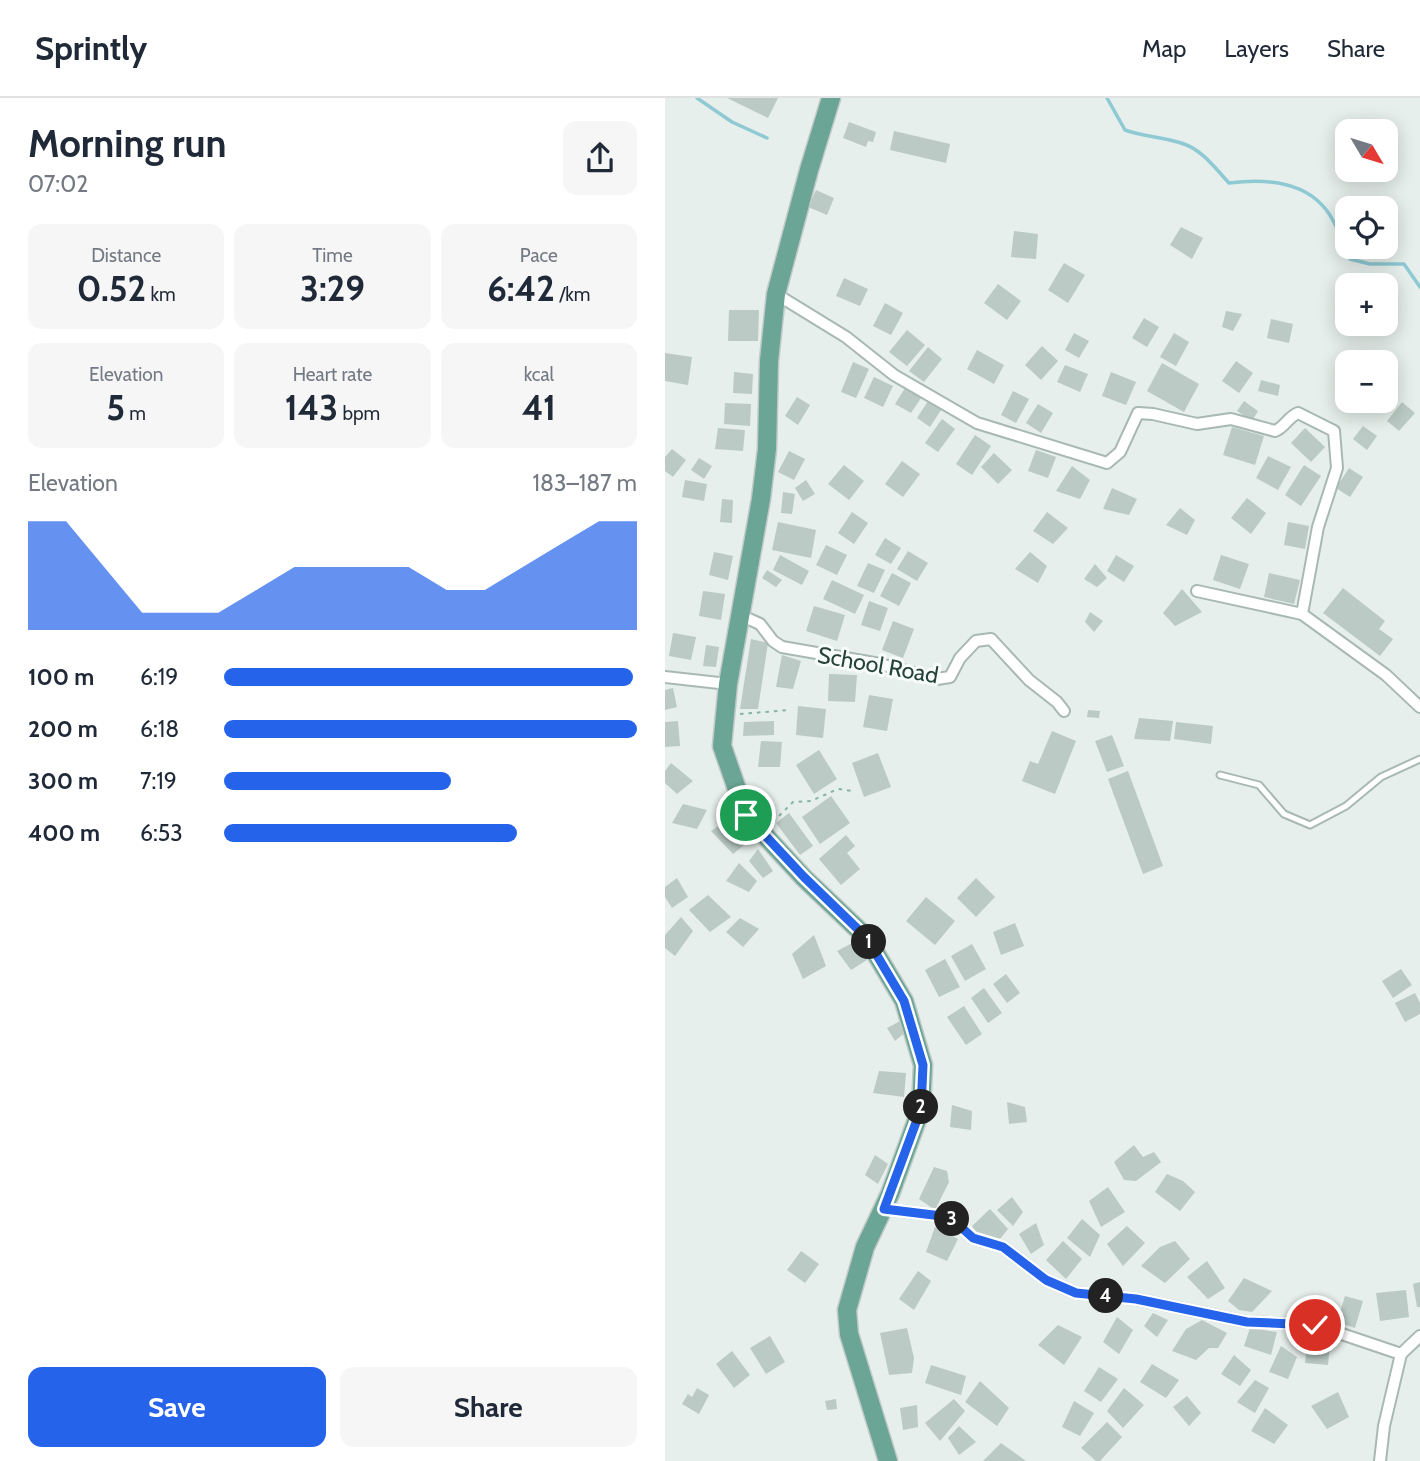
<!DOCTYPE html>
<html lang="en">
<head>
<meta charset="utf-8">
<style>
	body { margin:0; font-family:Cabin,sans-serif; background:#f6f6f7; color:#1f2937; height:100vh; display:flex; flex-direction:column; font-size:26px; white-space:nowrap }
	* { box-sizing:border-box; margin:0 }
	p { font-size:23px; color:#747a83 }
	.icon { flex:none; width:38px; height:38px; fill:none; stroke:currentColor; stroke-width:2; stroke-linecap:round; stroke-linejoin:round }
	.map { position:relative; flex:1; overflow:hidden }
	.side { display:flex; flex-direction:column; background:#fff; width:665px }
	.side>* { flex:none }
	.needle { width:46px; rotate:128deg }
	.buttons { position:absolute; left:670px; top:21px; display:grid; gap:14px }
	.buttons a { display:grid; place-items:center; width:63px; height:63px; border-radius:14px; background:#fff; box-shadow:0 4px 18px #0003; font-size:35px }
	.pin { position:absolute; display:grid; place-items:center; width:60px; height:60px; color:#fff; margin:-30px; border:4px solid #fff; border-radius:50%; box-shadow:0 2px 7px #0007 }
	.km { position:absolute; width:35px; height:35px; margin:-18px; border-radius:50%; background:#222; color:#fff; font-size:19px; line-height:35px; text-align:center }
	.round { display:grid; place-items:center; flex:none; width:74px; height:74px; border-radius:14px; background:#f6f6f7 }
	.headline { display:flex; align-items:center; justify-content:space-between; height:119px; padding:0 28px }
	h1 { font-size:38px; font-weight:800; line-height:52px }
	.metrics { display:grid; grid-template-columns:repeat(3,1fr); gap:10px; height:119px; padding:7px 28px }
	.metrics div { display:grid; align-content:center; border-radius:14px; background:#f6f6f7; text-align:center }
	.metrics b { font-size:35px; font-weight:800 }
	.metrics small { font-size:19px; font-weight:400 }
	.metrics p { font-size:19px }
	.chart { height:196px; padding:14px 28px }
	.chart p { display:flex; justify-content:space-between }
	.chart svg { width:100%; height:126px; margin-top:7px; fill:#2563eb; opacity:.7 }
	.primary-button { display:flex; gap:14px; margin-top:auto; padding:14px 28px }
	.primary-button a { flex:1; height:80px; border-radius:14px; background:#2563eb; color:#fff; font-size:28px; font-weight:800; line-height:80px; text-align:center }
	.primary-button a+a { background:#f6f6f7; color:#1f2937 }
	ul { padding:0 28px; list-style:none; font-size:23px }
	li { display:grid; grid-template-columns:112px 84px 1fr; align-items:center; height:52px }
	li i { height:18px; border-radius:9px; background:#2563eb }
	header { display:flex; align-items:center; gap:42px; box-sizing:border-box; height:98px; padding:0 35px; background:#fff; border-bottom:2px solid #e0e1e3 }
	header strong { font-size:33px }
	nav { display:flex; gap:38px; margin-inline-start:auto; font-size:24px }
	main { display:flex; flex:1; min-height:0 }
	.map>svg:first-child { display:block }
	.lines { fill:none; stroke-linecap:round; stroke-linejoin:round }
	.stream { stroke:#8ec9d4; stroke-width:3.5 }
	.building { fill:#bbcac4 }
	.lane-casing { stroke:#a8b8b2; stroke-width:9 }
	.street-casing { stroke:#a8b8b2; stroke-width:14 }
	.primary-casing { stroke:#c2cac8; stroke-width:21 }
	.path { stroke:#86b3a5; stroke-width:2; stroke-dasharray:3.5 5; stroke-linecap:butt }
	.lane { stroke:#fff; stroke-width:5 }
	.street { stroke:#fff; stroke-width:10 }
	.primary { stroke:#6aa596; stroke-width:18 }
	.route-casing { stroke:#fff; stroke-width:14 }
	.route { stroke:#2563eb; stroke-width:9 }
	.labels { text-anchor:middle; dominant-baseline:central; stroke-width:6; stroke-linejoin:round; paint-order:stroke }
	.street-label { font-size:23px; fill:#24423a; stroke:#f7fbf9 }
</style>
</head>
<body>
<header>
<strong>Sprintly</strong>
<nav><a>Map</a><a>Layers</a><a>Share</a></nav>
</header>
<main>
<section class="side">
<div class="headline"><div><h1>Morning run</h1><p>07:02</p></div><a class="round"><svg class="icon" aria-label="share" viewBox="0 0 24 24"><path d="M12 15V3M7 8l5-5 5 5M5 13v7h14v-7"/></svg></a></div>
<div class="metrics">
<div><p>Distance</p><b>0.52<small> km</small></b></div>
<div><p>Time</p><b>3:29</b></div>
<div><p>Pace</p><b>6:42<small> /km</small></b></div>
</div>
<div class="metrics">
<div><p>Elevation</p><b>5<small> m</small></b></div>
<div><p>Heart rate</p><b>143<small> bpm</small></b></div>
<div><p>kcal</p><b>41</b></div>
</div>
<div class="chart"><p><span>Elevation</span>183–187 m</p>
<svg viewBox="0 0 160 44" preserveAspectRatio="none"><path d="M0 44V6L10 6L20 22L30 38L40 38L50 38L60 30L70 22L80 22L90 22L100 22L110 30L120 30L130 22L140 14L150 6L160 6V44z"/></svg>
</div>
<ul>
<li><b>100 m</b>6:19<i style="width:99%"></i></li>
<li><b>200 m</b>6:18<i style="width:100%"></i></li>
<li><b>300 m</b>7:19<i style="width:55%"></i></li>
<li><b>400 m</b>6:53<i style="width:71%"></i></li>
</ul>
<div class="primary-button"><a>Save</a><a>Share</a></div>
</section>
<div class="map">
<svg width="755" height="1363" viewBox="0 0 755 1363">
	<rect width="100%" height="100%" fill="#e6efeb"/>
	<g class="lines">
		<g class="stream">
			<polyline points="32,0 67,24 102,40"/>
			<path d="M 442,0 L 460,32 C 479,39 500,39 519,46 C 537,52 551,71 564,85 C 596,81 634,82 657,107 C 670,120 677,144 685,161 L 705,166 L 739,166 L 755,189"/>
		</g>
	</g>
	<g class="building">
		<polygon points="62,0 113,0 103,20"/>
		<polygon points="184,24 211,34 208,44 203,43 201,49 178,40"/>
		<polygon points="229,33 285,46 281,65 225,52"/>
		<polygon points="151,92 169,100 162,117 143,109"/>
		<polygon points="516,129 538,140 527,161 505,147"/>
		<polygon points="349,133 373,136 371,161 346,159"/>
		<polygon points="399,165 420,177 403,205 383,192"/>
		<polygon points="179,180 203,191 195,208 171,198"/>
		<polygon points="333,186 356,203 342,222 319,205"/>
		<polygon points="220,205 238,215 226,237 208,228"/>
		<polygon points="64,212 94,212 93,243 63,243"/>
		<polygon points="561,213 577,216 568,233 557,229"/>
		<polygon points="479,220 494,229 482,249 467,240"/>
		<polygon points="606,221 628,226 624,245 602,240"/>
		<polygon points="242,232 260,247 242,268 224,254"/>
		<polygon points="409,235 424,243 414,260 400,252"/>
		<polygon points="509,235 524,244 511,268 495,259"/>
		<polygon points="377,248 393,263 376,282 360,267"/>
		<polygon points="263,249 277,261 259,284 244,273"/>
		<polygon points="312,252 339,267 329,286 302,271"/>
		<polygon points="0,255 27,259 23,287 0,283"/>
		<polygon points="571,263 588,275 574,295 557,283"/>
		<polygon points="188,264 204,271 191,300 176,294"/>
		<polygon points="497,265 534,286 519,314 482,293"/>
		<polygon points="400,267 423,276 415,294 392,284"/>
		<polygon points="69,274 88,276 87,296 68,295"/>
		<polygon points="446,274 471,284 461,307 437,298"/>
		<polygon points="209,279 228,288 218,309 199,300"/>
		<polygon points="596,282 615,287 613,298 593,293"/>
		<polygon points="240,290 256,300 246,315 230,306"/>
		<polygon points="348,293 364,301 351,325 336,317"/>
		<polygon points="132,299 145,307 133,327 120,318"/>
		<polygon points="263,303 276,312 265,329 252,320"/>
		<polygon points="579,303 593,313 587,323 572,313"/>
		<polygon points="737,304 750,315 734,333 722,323"/>
		<polygon points="60,305 86,306 85,328 59,326"/>
		<polygon points="373,306 388,315 376,335 361,325"/>
		<polygon points="277,321 290,331 273,354 260,345"/>
		<polygon points="698,328 712,338 702,352 688,341"/>
		<polygon points="567,329 599,338 590,367 558,357"/>
		<polygon points="53,330 80,332 78,353 50,351"/>
		<polygon points="640,330 660,349 646,364 626,345"/>
		<polygon points="310,337 326,348 307,377 291,366"/>
		<polygon points="7,351 21,362 8,379 0,373 0,359"/>
		<polygon points="371,352 391,359 383,380 363,373"/>
		<polygon points="124,353 140,361 129,382 113,374"/>
		<polygon points="329,355 347,372 333,386 316,369"/>
		<polygon points="603,358 626,369 613,392 591,380"/>
		<polygon points="34,360 47,368 39,381 26,372"/>
		<polygon points="237,363 255,376 238,399 220,386"/>
		<polygon points="179,367 199,383 184,402 163,386"/>
		<polygon points="639,367 656,378 636,408 620,397"/>
		<polygon points="407,368 425,382 415,401 391,393"/>
		<polygon points="684,370 698,379 685,399 671,390"/>
		<polygon points="20,382 42,386 39,403 17,399"/>
		<polygon points="141,382 150,396 138,403 130,390"/>
		<polygon points="447,390 472,401 464,417 438,411"/>
		<polygon points="118,394 130,396 127,416 116,415"/>
		<polygon points="582,400 601,415 586,436 566,420"/>
		<polygon points="57,401 68,402 67,425 55,424"/>
		<polygon points="515,410 530,422 522,437 501,427"/>
		<polygon points="187,414 203,425 189,446 173,435"/>
		<polygon points="382,414 403,430 388,446 368,433"/>
		<polygon points="113,424 151,432 146,460 107,452"/>
		<polygon points="623,424 644,428 640,451 619,447"/>
		<polygon points="220,440 236,450 226,466 210,457"/>
		<polygon points="161,447 182,457 172,477 151,467"/>
		<polygon points="243,453 263,465 252,483 232,471"/>
		<polygon points="49,454 68,458 63,482 44,477"/>
		<polygon points="365,454 382,468 373,485 350,471"/>
		<polygon points="115,457 144,473 137,487 108,472"/>
		<polygon points="451,457 469,468 459,484 442,473"/>
		<polygon points="556,457 584,466 575,491 548,482"/>
		<polygon points="203,465 220,472 209,495 192,488"/>
		<polygon points="430,466 442,480 432,489 419,481"/>
		<polygon points="102,472 117,482 111,489 97,480"/>
		<polygon points="227,475 246,485 234,508 215,498"/>
		<polygon points="604,475 635,482 629,506 599,499"/>
		<polygon points="167,482 199,497 190,516 158,501"/>
		<polygon points="678,490 720,523 714,531 728,541 715,558 658,515"/>
		<polygon points="517,491 537,514 510,528 498,515"/>
		<polygon points="38,493 60,496 56,522 34,518"/>
		<polygon points="204,503 223,510 215,533 196,527"/>
		<polygon points="149,508 180,517 172,543 141,533"/>
		<polygon points="425,514 438,523 429,534 420,524"/>
		<polygon points="228,523 249,531 238,560 217,552"/>
		<polygon points="8,535 31,539 26,562 4,558"/>
		<polygon points="86,541 103,545 93,611 75,611"/>
		<polygon points="41,547 54,549 51,569 38,568"/>
		<polygon points="117,557 136,563 128,591 111,589"/>
		<polygon points="164,576 192,577 190,604 163,603"/>
		<polygon points="8,590 12,609 0,612 0,592"/>
		<polygon points="204,597 228,601 222,633 198,629"/>
		<polygon points="133,608 161,611 158,640 131,637"/>
		<polygon points="423,612 435,613 434,620 422,619"/>
		<polygon points="474,620 508,623 505,643 469,641"/>
		<polygon points="13,623 15,648 0,649 0,624"/>
		<polygon points="109,623 109,637 78,638 79,624"/>
		<polygon points="511,624 548,628 546,646 509,641"/>
		<polygon points="387,633 411,643 390,696 357,683 365,663 373,666"/>
		<polygon points="447,637 459,668 442,674 430,643"/>
		<polygon points="96,643 117,644 115,669 93,669"/>
		<polygon points="154,652 172,681 149,696 131,667"/>
		<polygon points="213,655 226,689 199,699 187,665"/>
		<polygon points="6,665 28,683 12,696 0,685 0,673"/>
		<polygon points="463,673 498,768 478,776 443,681"/>
		<polygon points="166,698 185,725 155,746 137,719"/>
		<polygon points="18,706 42,712 32,731 7,725"/>
		<polygon points="124,715 148,748 135,757 111,725"/>
		<polygon points="66,719 84,743 68,756 46,733"/>
		<polygon points="181,737 190,748 182,755 195,771 176,787 154,761"/>
		<polygon points="93,751 108,773 98,780 84,763"/>
		<polygon points="74,765 92,783 84,794 61,783"/>
		<polygon points="12,780 23,799 7,810 0,799 0,789"/>
		<polygon points="311,780 330,799 311,819 292,800"/>
		<polygon points="43,797 66,819 45,834 24,812"/>
		<polygon points="261,799 290,823 270,847 241,823"/>
		<polygon points="16,819 28,833 10,858 0,850 0,837"/>
		<polygon points="75,820 94,831 78,849 61,834"/>
		<polygon points="350,825 359,848 336,857 328,834"/>
		<polygon points="149,837 161,868 138,881 127,856"/>
		<polygon points="193,842 205,860 186,872 172,853"/>
		<polygon points="307,846 321,871 300,883 286,858"/>
		<polygon points="280,861 295,889 274,899 260,872"/>
		<polygon points="736,871 747,887 728,900 717,883"/>
		<polygon points="341,876 355,895 342,905 328,886"/>
		<polygon points="319,890 337,915 323,925 306,900"/>
		<polygon points="750,895 755,905 755,916 740,924 730,905"/>
		<polygon points="299,908 317,936 301,947 282,919"/>
		<polygon points="239,921 244,931 230,943 222,930"/>
		<polygon points="214,973 241,975 239,999 208,995"/>
		<polygon points="342,1004 360,1009 362,1024 344,1026"/>
		<polygon points="287,1007 307,1013 306,1032 285,1029"/>
		<polygon points="469,1047 478,1059 489,1054 496,1064 471,1083 459,1082 449,1064"/>
		<polygon points="210,1057 223,1066 213,1086 200,1077"/>
		<polygon points="269,1069 282,1073 284,1084 270,1112 254,1101"/>
		<polygon points="502,1076 518,1083 530,1094 515,1113 490,1094"/>
		<polygon points="443,1089 460,1114 436,1129 424,1103"/>
		<polygon points="347,1099 358,1114 348,1128 332,1112"/>
		<polygon points="325,1111 343,1131 335,1141 312,1135 307,1128"/>
		<polygon points="417,1121 435,1137 425,1159 402,1140"/>
		<polygon points="371,1125 379,1147 366,1156 354,1136"/>
		<polygon points="462,1128 480,1145 458,1168 442,1146"/>
		<polygon points="270,1129 293,1141 282,1163 261,1154"/>
		<polygon points="398,1143 417,1161 401,1181 381,1162"/>
		<polygon points="510,1143 525,1161 500,1185 476,1168 495,1149"/>
		<polygon points="136,1153 154,1166 140,1185 122,1172"/>
		<polygon points="542,1163 560,1190 543,1201 522,1179"/>
		<polygon points="253,1173 266,1183 249,1212 234,1201"/>
		<polygon points="579,1180 607,1193 587,1214 574,1212 563,1203"/>
		<polygon points="755,1184 755,1209 752,1209 748,1186"/>
		<polygon points="741,1192 744,1219 715,1223 711,1195"/>
		<polygon points="680,1198 698,1203 690,1230 672,1224"/>
		<polygon points="488,1215 503,1222 492,1239 479,1228"/>
		<polygon points="452,1219 468,1232 454,1256 438,1244"/>
		<polygon points="537,1222 562,1235 553,1250 544,1250 531,1262 507,1253 521,1231"/>
		<polygon points="393,1227 417,1239 399,1267 373,1247"/>
		<polygon points="242,1230 249,1260 247,1275 224,1277 215,1235"/>
		<polygon points="585,1230 612,1234 606,1257 579,1248"/>
		<polygon points="643,1236 666,1237 663,1267 640,1265"/>
		<polygon points="105,1238 120,1264 101,1276 85,1250"/>
		<polygon points="616,1248 632,1259 623,1281 604,1274"/>
		<polygon points="67,1253 85,1277 69,1290 51,1266"/>
		<polygon points="569,1257 586,1272 575,1288 556,1276"/>
		<polygon points="487,1266 514,1282 501,1300 475,1284"/>
		<polygon points="266,1267 301,1278 296,1297 260,1285"/>
		<polygon points="434,1269 453,1281 436,1304 419,1293"/>
		<polygon points="590,1282 604,1290 590,1315 572,1304"/>
		<polygon points="315,1283 344,1310 332,1328 300,1304"/>
		<polygon points="32,1290 44,1297 34,1316 17,1306 23,1296 27,1299"/>
		<polygon points="459,1290 479,1307 458,1330 442,1313"/>
		<polygon points="673,1294 684,1319 662,1331 646,1308"/>
		<polygon points="522,1298 536,1315 524,1328 508,1309"/>
		<polygon points="171,1301 172,1311 162,1312 160,1303"/>
		<polygon points="289,1301 300,1313 275,1343 260,1325"/>
		<polygon points="409,1303 429,1315 415,1338 397,1329"/>
		<polygon points="252,1307 253,1329 238,1332 235,1310"/>
		<polygon points="600,1310 623,1327 609,1346 586,1333"/>
		<polygon points="442,1324 457,1339 435,1363 431,1363 416,1350"/>
		<polygon points="294,1328 311,1344 294,1357 283,1340"/>
		<polygon points="336,1345 361,1363 318,1363"/>
	</g>
	<g class="lines">
		<defs>
			<polyline id="lane" points="555,677 594,687 619,716 645,727 681,708 716,679 755,661"/>
			<g id="street">
				<path d="M 111,196 L 181,239 L 229,277 L 312,325 L 442,365 L 455,354 L 473,315 L 488,316 L 532,326 L 566,321 L 610,333 C 620,329 623,319 633,315 L 669,333 L 672,370 L 653,429 L 637,516 L 721,577 L 755,609"/>
				<polyline points="532,493 637,516"/>
				<polyline points="75,517 95,526 108,543 117,549 215,566 272,581 285,579 295,560 311,543 326,541 364,582 392,604 399,613"/>
				<polyline points="0,579 63,586"/>
				<polyline points="219,1111 285,1119 308,1140 338,1149 381,1182 411,1195 471,1201 582,1224 650,1227 736,1256 719,1328 715,1363"/>
				<polyline points="736,1256 755,1238"/>
			</g>
			<polyline id="primary" points="166,0 144,72 111,196 104,263 102,351 96,401 63,586 57,648 81,717 139,780 201,839 239,903 258,967 256,1011 225,1096 200,1149 182,1212 184,1236 223,1363"/>
		</defs>
		<use href="#lane" class="lane-casing"/>
		<use href="#street" class="street-casing"/>
		<use href="#primary" class="primary-casing"/>
		<g class="path">
			<polyline points="75,616 125,612"/>
			<polyline points="108,724 128,704 146,703 173,691 187,693"/>
		</g>
		<use href="#lane" class="lane"/>
		<use href="#street" class="street"/>
		<use href="#primary" class="primary"/>
	</g>
	<g class="lines">
		<defs>
			<polyline id="route" points="81,717 139,779 201,839 239,903 258,967 256,1011 219,1111 285,1119 308,1140 338,1149 381,1182 411,1195 471,1201 582,1224 650,1227"/>
		</defs>
		<use href="#route" class="route-casing"/>
		<use href="#route" class="route"/>
	</g>
	<g class="labels">
		<g class="street-label">
			<text transform="translate(213 567) rotate(10)">School Road</text>
		</g>
	</g>
</svg>
<div class="buttons">
<a><svg class="needle" viewBox="-14 -14 28 28"><path d="M0-13l5 13h-10z" fill="#e53935"/><path d="M0 13l5-13h-10z" fill="#747a83"/></svg></a>
<a><svg class="icon" aria-label="locate" viewBox="0 0 24 24"><circle cx="12" cy="12" r="6"/><path d="M12 2v4M12 18v4M2 12h4M18 12h4"/></svg></a>
<a>+</a>
<a>−</a>
</div>
<div class="pin" style="left:81px;top:717px;background:#1e9e55"><svg class="icon" aria-label="arrive" viewBox="0 0 24 24"><path d="M6 21V4h12l-3 4 3 4H6"/></svg></div>
<div class="pin" style="left:650px;top:1227px;background:#d93025"><svg class="icon" aria-label="check" viewBox="0 0 24 24"><path d="M5 12l5 5 9-10"/></svg></div>
<b class="km" style="left:204px;top:844px">1</b>
<b class="km" style="left:256px;top:1009px">2</b>
<b class="km" style="left:287px;top:1121px">3</b>
<b class="km" style="left:441px;top:1198px">4</b>
</div>
</main>
</body>
</html>
